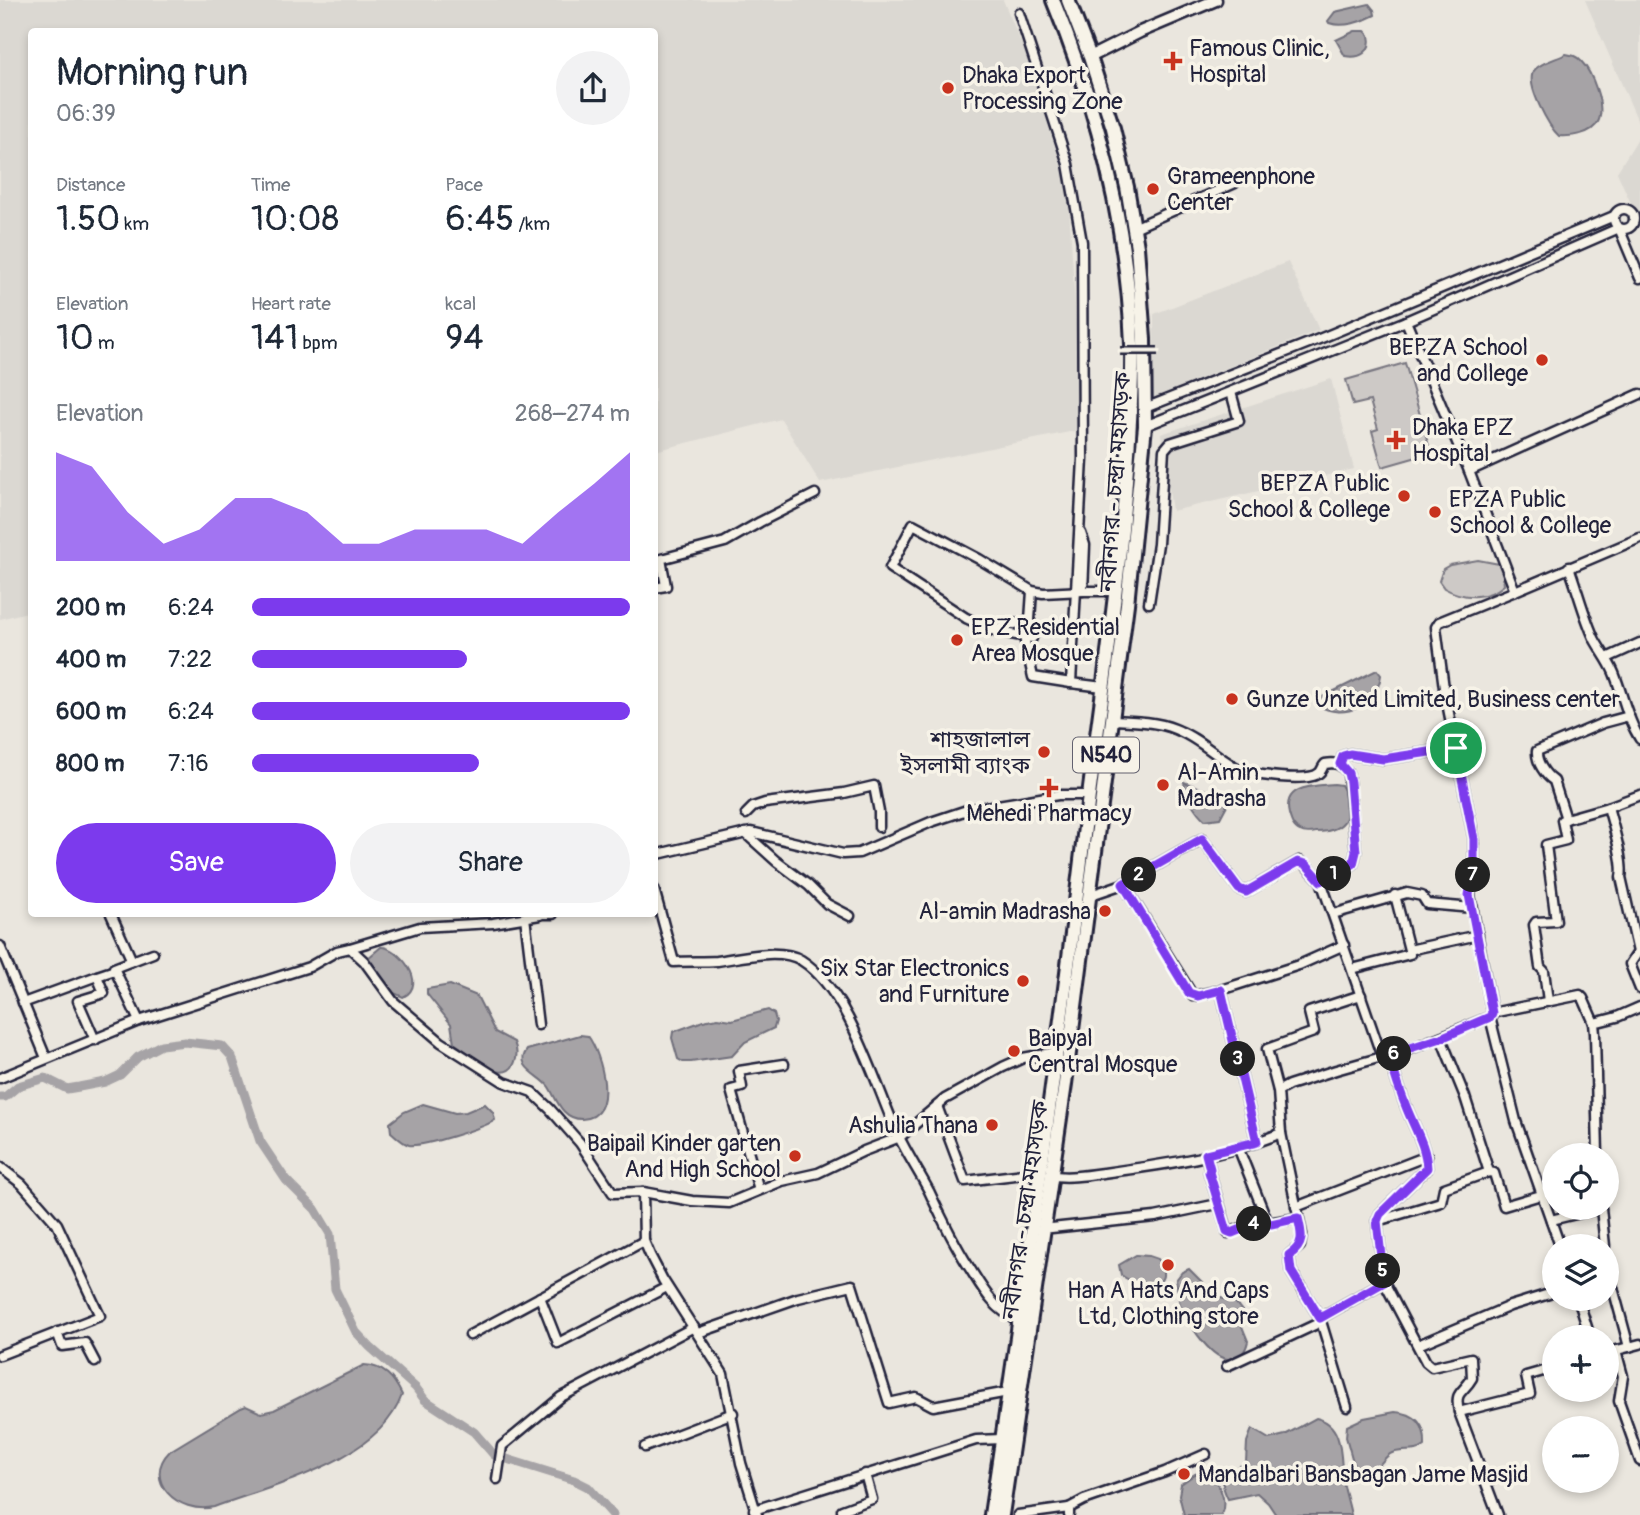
<!DOCTYPE html>
<html lang="en">
<head>
<meta charset="utf-8">
<style>
	body { margin:0; font-family:Pangolin,"Noto Sans Bengali",sans-serif; background:#f2f2f3; color:#1f2937; height:100vh; display:flex; flex-direction:column; font-size:26px; white-space:nowrap }
	* { box-sizing:border-box; margin:0 }
	p { font-size:23px; color:#747a83 }
	.icon { flex:none; width:38px; height:38px; fill:none; stroke:currentColor; stroke-width:2; stroke-linecap:round; stroke-linejoin:round }
	.map { position:relative; flex:1; overflow:hidden }
	.sheet { position:absolute; left:28px; top:28px; width:630px; height:889px; display:flex; flex-direction:column; background:#fff; border-radius:7px; box-shadow:0 4px 10px #0003 }
	.sheet>* { flex:none }
	.controls { position:absolute; left:1542px; top:1143px; display:grid; gap:14px }
	.controls a { display:grid; place-items:center; width:77px; height:77px; border-radius:50%; background:#fff; box-shadow:0 4px 10px #0003; font-size:35px }
	.pin { position:absolute; display:grid; place-items:center; width:60px; height:60px; color:#fff; margin:-30px; border:4px solid #fff; border-radius:50%; box-shadow:0 2px 7px #0007 }
	.km { position:absolute; width:35px; height:35px; margin:-18px; border-radius:50%; background:#222; color:#fff; font-size:19px; line-height:35px; text-align:center }
	.round { display:grid; place-items:center; flex:none; width:74px; height:74px; border-radius:37px; background:#f2f2f3 }
	.summary { display:flex; align-items:center; justify-content:space-between; height:119px; padding:0 28px }
	h1 { font-size:38px; font-weight:600; line-height:52px }
	.figures { display:grid; grid-template-columns:repeat(3,1fr); gap:10px; height:119px; padding:7px 28px }
	.figures div { display:grid; align-content:center }
	.figures b { font-size:35px; font-weight:600 }
	.figures small { font-size:19px; font-weight:400 }
	.figures p { font-size:19px }
	.chart { height:196px; padding:14px 28px }
	.chart p { display:flex; justify-content:space-between }
	.chart svg { width:100%; height:126px; margin-top:7px; fill:#7c3aed; opacity:.7 }
	.button { display:flex; gap:14px; margin-top:auto; padding:14px 28px }
	.button a { flex:1; height:80px; border-radius:42px; background:#7c3aed; color:#fff; font-size:28px; font-weight:600; line-height:80px; text-align:center }
	.button a+a { background:#f2f2f3; color:#1f2937 }
	ul { padding:0 28px; list-style:none; font-size:23px }
	li { display:grid; grid-template-columns:112px 84px 1fr; align-items:center; height:52px }
	li i { height:18px; border-radius:9px; background:#7c3aed }
	.map>svg:first-child { display:block }
	.built { fill:#dbd8d2 }
	.green { fill:#cdc9c6; stroke:#787680; stroke-width:2 }
	.water { fill:#a6a3a6; stroke:#716f7b; stroke-width:2 }
	.lines { fill:none; stroke-linecap:round; stroke-linejoin:round }
	.canal { stroke:#a6a3a6; stroke-width:9 }
	.minor-casing { stroke:#22223b; stroke-width:13 }
	.tertiary-casing { stroke:#22223b; stroke-width:15 }
	.trunk-casing { stroke:#22223b; stroke-width:18 }
	.minor { stroke:#f7f3e8; stroke-width:8 }
	.tertiary { stroke:#f7f3e8; stroke-width:10 }
	.trunk { stroke:#f7f3e8; stroke-width:12 }
	.pedestrian-bridge-casing { stroke:#22223b; stroke-width:10; stroke-linecap:butt }
	.pedestrian-bridge { stroke:#f7f3e8; stroke-width:5 }
	.route-casing { stroke:#fff; stroke-width:14 }
	.route { stroke:#7c3aed; stroke-width:9 }
	.poi-dot { fill:#c8321e; stroke:#f7f3e8; stroke-width:2.5 }
	.labels { text-anchor:middle; dominant-baseline:central; stroke-width:7; stroke-linejoin:round; paint-order:stroke }
	.shield { fill:#f7f3e8; stroke:#62616f; stroke-width:2 }
	.shield-label { font-size:21px; font-weight:bold; fill:#22223b }
	.poi-label { font-size:23px; fill:#22223b; stroke:#f7f3e8; text-anchor:start }
	.street-label { font-size:23px; fill:#22223b; stroke:#f7f3e8 }
</style>
</head>
<body>
<div class="map">
<svg width="1640" height="1515" viewBox="0 0 1640 1515">
	<rect width="100%" height="100%" fill="#eae6de"/>
	<filter id="ink" filterUnits="userSpaceOnUse"><feTurbulence type="fractalNoise" baseFrequency=".0143" numOctaves="2"/><feDisplacementMap in="SourceGraphic" scale="14" xChannelSelector="R" yChannelSelector="G"/><feConvolveMatrix kernelMatrix="1 2 1 2 8 2 1 2 1" color-interpolation-filters="sRGB"/></filter>
	<g filter="url(#ink)">
		<g class="built">
			<polygon points="0,0 1003,0 1026,54 1068,188 1079,376 1079,430 820,483 781,419 655,451 654,32 32,32 31,611 0,619"/>
			<polygon points="1585,0 1640,0 1640,126"/>
			<polygon points="1640,135 1640,224 1617,172"/>
			<polygon points="1288,262 1319,330 1153,398 1154,314"/>
			<polygon points="1331,379 1354,469 1172,511 1161,434"/>
		</g>
		<g class="green">
			<polygon points="1405,363 1431,453 1382,467 1372,431 1378,429 1370,401 1353,405 1346,380"/>
			<path d="M 1478,560 L 1499,564 L 1502,568 L 1504,585 C 1487,600 1463,599 1444,588 L 1439,581 L 1443,569 L 1450,565 Z"/>
		</g>
		<g class="water">
			<path d="M 1369,4 L 1374,10 L 1375,15 C 1362,22 1343,28 1329,23 L 1328,21 L 1335,12 Z"/>
			<path d="M 1355,31 L 1365,31 L 1369,35 C 1373,52 1360,59 1345,56 L 1336,40 Z"/>
			<path d="M 1566,54 C 1572,55 1577,56 1581,61 C 1592,72 1606,107 1598,122 C 1592,134 1572,137 1559,136 C 1549,127 1526,86 1533,72 C 1538,63 1557,59 1566,54 Z"/>
			<path d="M 1377,670 L 1381,675 C 1377,706 1344,721 1317,705 L 1318,699 Z"/>
			<path d="M 1184,782 L 1213,793 L 1228,803 L 1220,818 L 1205,820 C 1195,811 1186,796 1184,782 Z"/>
			<path d="M 1334,784 L 1341,785 C 1357,811 1347,832 1316,832 C 1311,833 1305,834 1300,831 C 1293,828 1291,821 1289,814 C 1282,785 1313,786 1334,784 Z"/>
			<path d="M 381,947 C 397,946 430,984 403,997 L 394,993 L 370,963 L 368,958 Z"/>
			<path d="M 450,985 L 477,996 L 495,1032 L 514,1042 C 520,1056 515,1076 495,1071 L 454,1043 L 451,1024 L 427,994 L 427,989 Z"/>
			<polygon points="768,1010 774,1014 776,1021 774,1028 745,1042 732,1056 691,1062 683,1062 678,1059 672,1038 673,1032 703,1021 718,1018 732,1020"/>
			<path d="M 580,1035 L 588,1036 C 601,1053 620,1118 582,1119 C 562,1119 557,1100 549,1087 C 542,1076 513,1067 527,1050 Z"/>
			<path d="M 423,1104 L 455,1113 L 466,1112 L 485,1104 L 493,1112 L 495,1120 C 484,1128 422,1147 409,1145 C 402,1143 397,1137 391,1132 L 390,1123 L 404,1112 Z"/>
			<path d="M 1136,1255 L 1149,1256 L 1158,1259 C 1177,1292 1138,1288 1121,1275 L 1119,1265 Z"/>
			<path d="M 1189,1269 L 1217,1297 L 1235,1302 L 1242,1311 L 1239,1319 L 1248,1341 C 1246,1350 1243,1354 1235,1358 C 1214,1367 1189,1323 1181,1308 C 1178,1300 1178,1289 1176,1280 L 1182,1272 Z"/>
			<path d="M 364,1365 C 384,1366 394,1378 402,1395 C 379,1461 273,1485 214,1507 C 178,1515 141,1480 170,1451 L 241,1408 L 246,1406 L 261,1413 L 274,1410 Z"/>
			<path d="M 1395,1412 C 1416,1413 1426,1425 1425,1446 C 1415,1454 1404,1448 1392,1453 C 1380,1458 1379,1478 1355,1469 L 1346,1437 L 1347,1426 L 1364,1418 Z"/>
			<path d="M 1316,1418 C 1345,1424 1340,1459 1343,1481 C 1345,1493 1349,1504 1351,1515 L 1276,1515 L 1268,1503 L 1257,1493 L 1228,1499 C 1215,1473 1228,1475 1246,1462 L 1247,1442 L 1252,1429 L 1269,1439 L 1285,1435 Z"/>
			<path d="M 1203,1472 C 1219,1478 1228,1500 1221,1515 L 1184,1515 L 1179,1495 L 1181,1484 L 1195,1474 Z"/>
		</g>
		<g class="lines">
			<polyline class="canal" points="0,1097 5,1097 18,1086 45,1078 67,1089 79,1087 105,1082 120,1075 138,1057 161,1045 185,1042 222,1046 232,1057 260,1141 286,1180 315,1209 330,1234 335,1289 356,1332 370,1347 416,1388 425,1400 474,1432 494,1455 574,1480 588,1487 613,1515"/>
			<defs>
				<g id="minor">
					<polyline points="1019,13 1068,164 1082,242 1083,459 1071,683 1103,687"/>
					<circle cx="1624" cy="219" r="10"/>
					<polyline points="1134,228 1235,183"/>
					<polyline points="1406,321 1469,471 1640,394"/>
					<polyline points="1145,408 1324,337 1614,216"/>
					<polyline points="1145,426 1406,321 1619,228 1640,278"/>
					<polyline points="1469,471 1515,591 1640,538"/>
					<polyline points="1081,533 1085,545 1083,591 1116,591"/>
					<path d="M 1569,567 C 1578,591 1584,617 1595,640 C 1601,651 1609,661 1614,673 C 1623,695 1627,719 1640,739"/>
					<polyline points="654,588 666,586 661,559 725,542 760,522 815,494"/>
					<polyline points="1032,591 1030,620 992,630 966,618 890,568 913,524 979,559 1032,591 1043,593 1083,591"/>
					<polyline points="1515,591 1439,622 1436,627 1444,688 1474,839 1474,865 1470,895 1492,1013 1580,995 1583,998 1594,1023 1595,1034 1598,1155"/>
					<polyline points="1149,603 1158,544 1164,450 1170,443 1239,421 1231,392"/>
					<polyline points="995,631 1032,638 1030,620"/>
					<polyline points="1024,637 1033,677 1071,683"/>
					<polyline points="1607,658 1640,643"/>
					<path d="M 1111,720 C 1132,721 1155,721 1175,729 C 1199,738 1216,757 1239,769 C 1252,775 1308,783 1319,773 C 1322,771 1322,767 1325,764 C 1337,762 1340,764 1348,773 L 1356,852 L 1353,864 L 1321,881 L 1382,1057"/>
					<polyline points="1340,764 1343,756 1350,754 1383,759 1456,748"/>
					<path d="M 1640,795 L 1608,807 C 1612,821 1625,864 1621,877 L 1638,952 L 1630,964 L 1640,989"/>
					<polyline points="746,814 753,807 765,803 844,793 874,786 879,812 879,827"/>
					<path d="M 1566,819 L 1554,781 C 1545,775 1536,762 1537,751 L 1603,723 L 1629,716"/>
					<polyline points="745,833 776,861 808,885 827,904 850,916"/>
					<polyline points="654,855 751,832 843,854 859,853 931,822 967,810 1058,795 1089,795"/>
					<polyline points="1123,884 1202,839 1239,889 1246,892 1299,861 1306,865 1321,881"/>
					<path d="M 654,889 L 674,962 C 688,961 703,962 717,961 C 739,958 780,947 801,960 C 849,990 875,1084 898,1135 C 907,1154 919,1172 929,1191 C 941,1217 953,1242 969,1267 C 983,1289 993,1309 1018,1320"/>
					<polyline points="1395,895 1409,950"/>
					<polyline points="1088,896 1123,884 1193,996 1221,990 1299,965 1344,945"/>
					<polyline points="111,914 132,961 114,968 139,1021"/>
					<polyline points="539,914 553,914"/>
					<polyline points="1333,914 1407,893 1422,896 1427,904 1473,908"/>
					<polyline points="525,917 538,1025"/>
					<polyline points="0,946 46,1058"/>
					<polyline points="350,948 420,927 493,923 540,915"/>
					<polyline points="132,961 153,953"/>
					<polyline points="1352,969 1410,954 1409,950 1478,935"/>
					<polyline points="1221,990 1257,1142"/>
					<polyline points="1548,1001 1544,971 1540,967 1534,925 1536,922 1556,921 1546,845 1566,840 1562,820 1608,807"/>
					<polyline points="23,1003 97,976"/>
					<path d="M 1492,1013 L 1490,1017 L 1410,1049 L 1336,1070 L 1289,1085 L 1278,1091 L 1281,1133 L 1302,1234 L 1300,1246 L 1289,1255 L 1291,1271 L 1320,1318 L 1384,1282 L 1426,1362 L 1432,1367 L 1471,1358 L 1472,1378 C 1463,1394 1454,1390 1459,1412 L 1498,1515"/>
					<polyline points="1490,1017 1516,1121 1560,1246"/>
					<polyline points="1594,1023 1617,1017 1640,1007"/>
					<polyline points="95,1040 78,1001 104,993 97,976 115,970"/>
					<polyline points="0,1078 139,1021 309,967 337,951 350,948 364,961 393,1001 441,1042 504,1082 532,1092 550,1109 580,1143 613,1193 643,1192 644,1241 650,1255 663,1280 723,1374 741,1463 757,1515"/>
					<polyline points="1278,1091 1267,1049 1314,1032 1309,1012 1361,995"/>
					<polyline points="937,1106 965,1181 1040,1172"/>
					<polyline points="1238,1147 1268,1223 1298,1218"/>
					<polyline points="1206,1155 1210,1169 1209,1172 1228,1233 1266,1219"/>
					<polyline points="0,1167 22,1184 57,1224 100,1316 0,1355"/>
					<polyline points="1489,1172 1494,1173 1504,1206 1541,1195"/>
					<path d="M 1050,1175 C 1067,1179 1086,1175 1103,1173 C 1161,1165 1227,1156 1281,1133"/>
					<polyline points="759,1190 731,1090 742,1087 739,1071 784,1064"/>
					<polyline points="643,1192 692,1201 729,1203 782,1181 818,1173 864,1151 900,1137 945,1099 1003,1067 1023,1058 1056,1052"/>
					<polyline points="1296,1207 1427,1156"/>
					<polyline points="1601,1208 1605,1246"/>
					<polyline points="1551,1220 1601,1208"/>
					<polyline points="1377,1221 1441,1202 1444,1188 1489,1172 1465,1097 1441,1038"/>
					<polyline points="1042,1229 1155,1217 1218,1204"/>
					<polyline points="1606,1262 1629,1347"/>
					<path d="M 1384,1282 L 1377,1221 L 1380,1214 L 1427,1168 C 1426,1146 1415,1129 1407,1109 C 1400,1092 1394,1073 1389,1055"/>
					<polyline points="540,1297 558,1343 667,1287"/>
					<polyline points="1578,1298 1590,1337"/>
					<polyline points="1320,1318 1347,1407"/>
					<polyline points="57,1332 62,1346 85,1343 95,1362"/>
					<polyline points="698,1333 798,1298 852,1285 889,1403 916,1397 933,1406 1008,1392"/>
					<polyline points="470,1335 644,1241"/>
					<polyline points="1418,1345 1510,1306 1549,1294 1554,1290"/>
					<polyline points="1616,1350 1623,1376 1619,1401 1640,1461"/>
					<polyline points="1606,1353 1640,1344"/>
					<polyline points="1227,1366 1321,1322"/>
					<polyline points="1459,1412 1530,1394 1526,1376 1554,1368"/>
					<polyline points="645,1447 733,1413"/>
					<polyline points="497,1479 502,1446 561,1397 694,1327"/>
					<polyline points="1069,1508 1084,1500 1165,1472 1206,1454"/>
					<polyline points="754,1510 976,1440 1002,1439"/>
					<polyline points="844,1515 842,1510 872,1499 865,1474"/>
					<polyline points="1018,1515 1069,1508 1069,1515"/>
				</g>
				<polyline id="tertiary" points="1090,57 1140,32 1216,0"/>
				<g id="trunk">
					<path d="M 991,1515 C 1025,1286 1058,1057 1085,827 C 1100,707 1119,588 1127,467 C 1130,426 1133,385 1132,344 C 1127,225 1098,110 1053,0"/>
					<polyline points="1002,1515 1065,1084 1127,604 1145,426 1144,339 1137,247 1127,187 1113,128 1090,57 1068,0"/>
				</g>
			</defs>
			<use href="#minor" class="minor-casing"/>
			<use href="#tertiary" class="tertiary-casing"/>
			<use href="#trunk" class="trunk-casing"/>
			<use href="#minor" class="minor"/>
			<use href="#tertiary" class="tertiary"/>
			<use href="#trunk" class="trunk"/>
			<defs>
				<polyline id="pedestrian-bridge" points="1120,351 1158,351"/>
			</defs>
			<use href="#pedestrian-bridge" class="pedestrian-bridge-casing"/>
			<use href="#pedestrian-bridge" class="pedestrian-bridge"/>
		</g>
	</g>
	<g class="lines" filter="url(#ink)">
		<defs>
			<path id="route" d="M 1456,748 L 1474,839 L 1474,866 L 1469,895 L 1492,1013 L 1490,1017 L 1441,1038 L 1389,1055 C 1394,1073 1400,1092 1407,1109 C 1415,1129 1426,1146 1427,1168 L 1380,1214 L 1377,1221 L 1384,1282 L 1320,1318 L 1291,1271 L 1289,1255 C 1305,1245 1302,1234 1298,1218 L 1271,1224 L 1268,1223 L 1266,1219 L 1232,1233 L 1227,1231 L 1209,1172 L 1210,1169 L 1206,1154 L 1257,1142 L 1221,990 L 1198,996 L 1189,993 L 1123,884 L 1202,839 L 1239,889 L 1246,892 L 1298,862 L 1306,864 L 1321,881 L 1353,864 L 1356,852 L 1350,782 L 1348,773 L 1340,764 L 1343,756 L 1350,754 L 1383,759 Z"/>
		</defs>
		<use href="#route" class="route-casing"/>
		<use href="#route" class="route"/>
	</g>
	<g class="poi-dot">
		<path d="M1169.5 50.5h7v7h7v7h-7v7h-7v-7h-7v-7h7z"/>
		<circle cx="948" cy="88" r="7"/>
		<circle cx="1153" cy="189" r="7"/>
		<circle cx="1542" cy="360" r="7"/>
		<path d="M1392.5 429.5h7v7h7v7h-7v7h-7v-7h-7v-7h7z"/>
		<circle cx="1404" cy="496" r="7"/>
		<circle cx="1435" cy="512" r="7"/>
		<circle cx="957" cy="640" r="7"/>
		<circle cx="1232" cy="699" r="7"/>
		<circle cx="1044" cy="752" r="7"/>
		<circle cx="1163" cy="785" r="7"/>
		<path d="M1045.5 777.5h7v7h7v7h-7v7h-7v-7h-7v-7h7z"/>
		<circle cx="1105" cy="911" r="7"/>
		<circle cx="1023" cy="981" r="7"/>
		<circle cx="1014" cy="1051" r="7"/>
		<circle cx="992" cy="1125" r="7"/>
		<circle cx="795" cy="1156" r="7"/>
		<circle cx="1168" cy="1265" r="7"/>
		<circle cx="1184" cy="1474" r="7"/>
	</g>
	<g class="labels">
		<rect class="shield" x="1073" y="737.5" width="66" height="35" rx="5"/>
		<g class="shield-label">
			<text x="1106" y="755">N540</text>
		</g>
		<g class="poi-label">
			<text x="1189" y="48">Famous Clinic,<tspan x="1189" dy="26">Hospital</tspan></text>
			<text x="962" y="75">Dhaka Export<tspan x="962" dy="26">Processing Zone</tspan></text>
			<text x="1167" y="176">Grameenphone<tspan x="1167" dy="26">Center</tspan></text>
			<text x="1528" y="347" text-anchor="end">BEPZA School<tspan x="1528" dy="26">and College</tspan></text>
			<text x="1412" y="427">Dhaka EPZ<tspan x="1412" dy="26">Hospital</tspan></text>
			<text x="1390" y="483" text-anchor="end">BEPZA Public<tspan x="1390" dy="26">School &amp; College</tspan></text>
			<text x="1449" y="499">EPZA Public<tspan x="1449" dy="26">School &amp; College</tspan></text>
			<text x="971" y="627">EPZ Residential<tspan x="971" dy="26">Area Mosque</tspan></text>
			<text x="1246" y="699">Gunze United Limited, Business center</text>
			<text x="1030" y="739" text-anchor="end">শাহজালাল<tspan x="1030" dy="26">ইসলামী ব্যাংক</tspan></text>
			<text x="1177" y="772">Al-Amin<tspan x="1177" dy="26">Madrasha</tspan></text>
			<text x="1049" y="813" text-anchor="middle">Mehedi Pharmacy</text>
			<text x="1091" y="911" text-anchor="end">Al-amin Madrasha</text>
			<text x="1009" y="968" text-anchor="end">Six Star Electronics<tspan x="1009" dy="26">and Furniture</tspan></text>
			<text x="1028" y="1038">Baipyal<tspan x="1028" dy="26">Central Mosque</tspan></text>
			<text x="978" y="1125" text-anchor="end">Ashulia Thana</text>
			<text x="781" y="1143" text-anchor="end">Baipail Kinder garten<tspan x="781" dy="26">And High School</tspan></text>
			<text x="1168" y="1290" text-anchor="middle">Han A Hats And Caps<tspan x="1168" dy="26">Ltd, Clothing store</tspan></text>
			<text x="1198" y="1474">Mandalbari Bansbagan Jame Masjid</text>
		</g>
		<g class="street-label">
			<text transform="translate(1115 482) rotate(-86)">নবীনগর - চন্দ্রা মহাসড়ক</text>
			<text transform="translate(1025 1210) rotate(-82)">নবীনগর - চন্দ্রা মহাসড়ক</text>
		</g>
	</g>
</svg>
<div class="controls">
<a><svg class="icon" aria-label="locate" viewBox="0 0 24 24"><circle cx="12" cy="12" r="6"/><path d="M12 2v4M12 18v4M2 12h4M18 12h4"/></svg></a>
<a><svg class="icon" aria-label="layers" viewBox="0 0 24 24"><path d="M12 4l9 5-9 5-9-5zM3 14l9 5 9-5"/></svg></a>
<a>+</a>
<a>−</a>
</div>
<div class="pin" style="left:1456px;top:748px;background:#1e9e55"><svg class="icon" aria-label="arrive" viewBox="0 0 24 24"><path d="M6 21V4h12l-3 4 3 4H6"/></svg></div>
<b class="km" style="left:1334px;top:874px">1</b>
<b class="km" style="left:1139px;top:875px">2</b>
<b class="km" style="left:1238px;top:1059px">3</b>
<b class="km" style="left:1254px;top:1224px">4</b>
<b class="km" style="left:1383px;top:1271px">5</b>
<b class="km" style="left:1394px;top:1054px">6</b>
<b class="km" style="left:1473px;top:875px">7</b>
<section class="sheet">
<div class="summary"><div><h1>Morning run</h1><p>06:39</p></div><a class="round"><svg class="icon" aria-label="share" viewBox="0 0 24 24"><path d="M12 15V3M7 8l5-5 5 5M5 13v7h14v-7"/></svg></a></div>
<div class="figures">
<div><p>Distance</p><b>1.50<small> km</small></b></div>
<div><p>Time</p><b>10:08</b></div>
<div><p>Pace</p><b>6:45<small> /km</small></b></div>
</div>
<div class="figures">
<div><p>Elevation</p><b>10<small> m</small></b></div>
<div><p>Heart rate</p><b>141<small> bpm</small></b></div>
<div><p>kcal</p><b>94</b></div>
</div>
<div class="chart"><p><span>Elevation</span>268–274 m</p>
<svg viewBox="0 0 160 44" preserveAspectRatio="none"><path d="M0 44V6L10 11L20 27L30 38L40 33L50 22L60 22L70 27L80 38L90 38L100 33L110 33L120 33L130 38L140 27L150 17L160 6V44z"/></svg>
</div>
<ul>
<li><b>200 m</b>6:24<i style="width:100%"></i></li>
<li><b>400 m</b>7:22<i style="width:57%"></i></li>
<li><b>600 m</b>6:24<i style="width:100%"></i></li>
<li><b>800 m</b>7:16<i style="width:60%"></i></li>
</ul>
<div class="button"><a>Save</a><a>Share</a></div>
</section>
</div>
</body>
</html>
